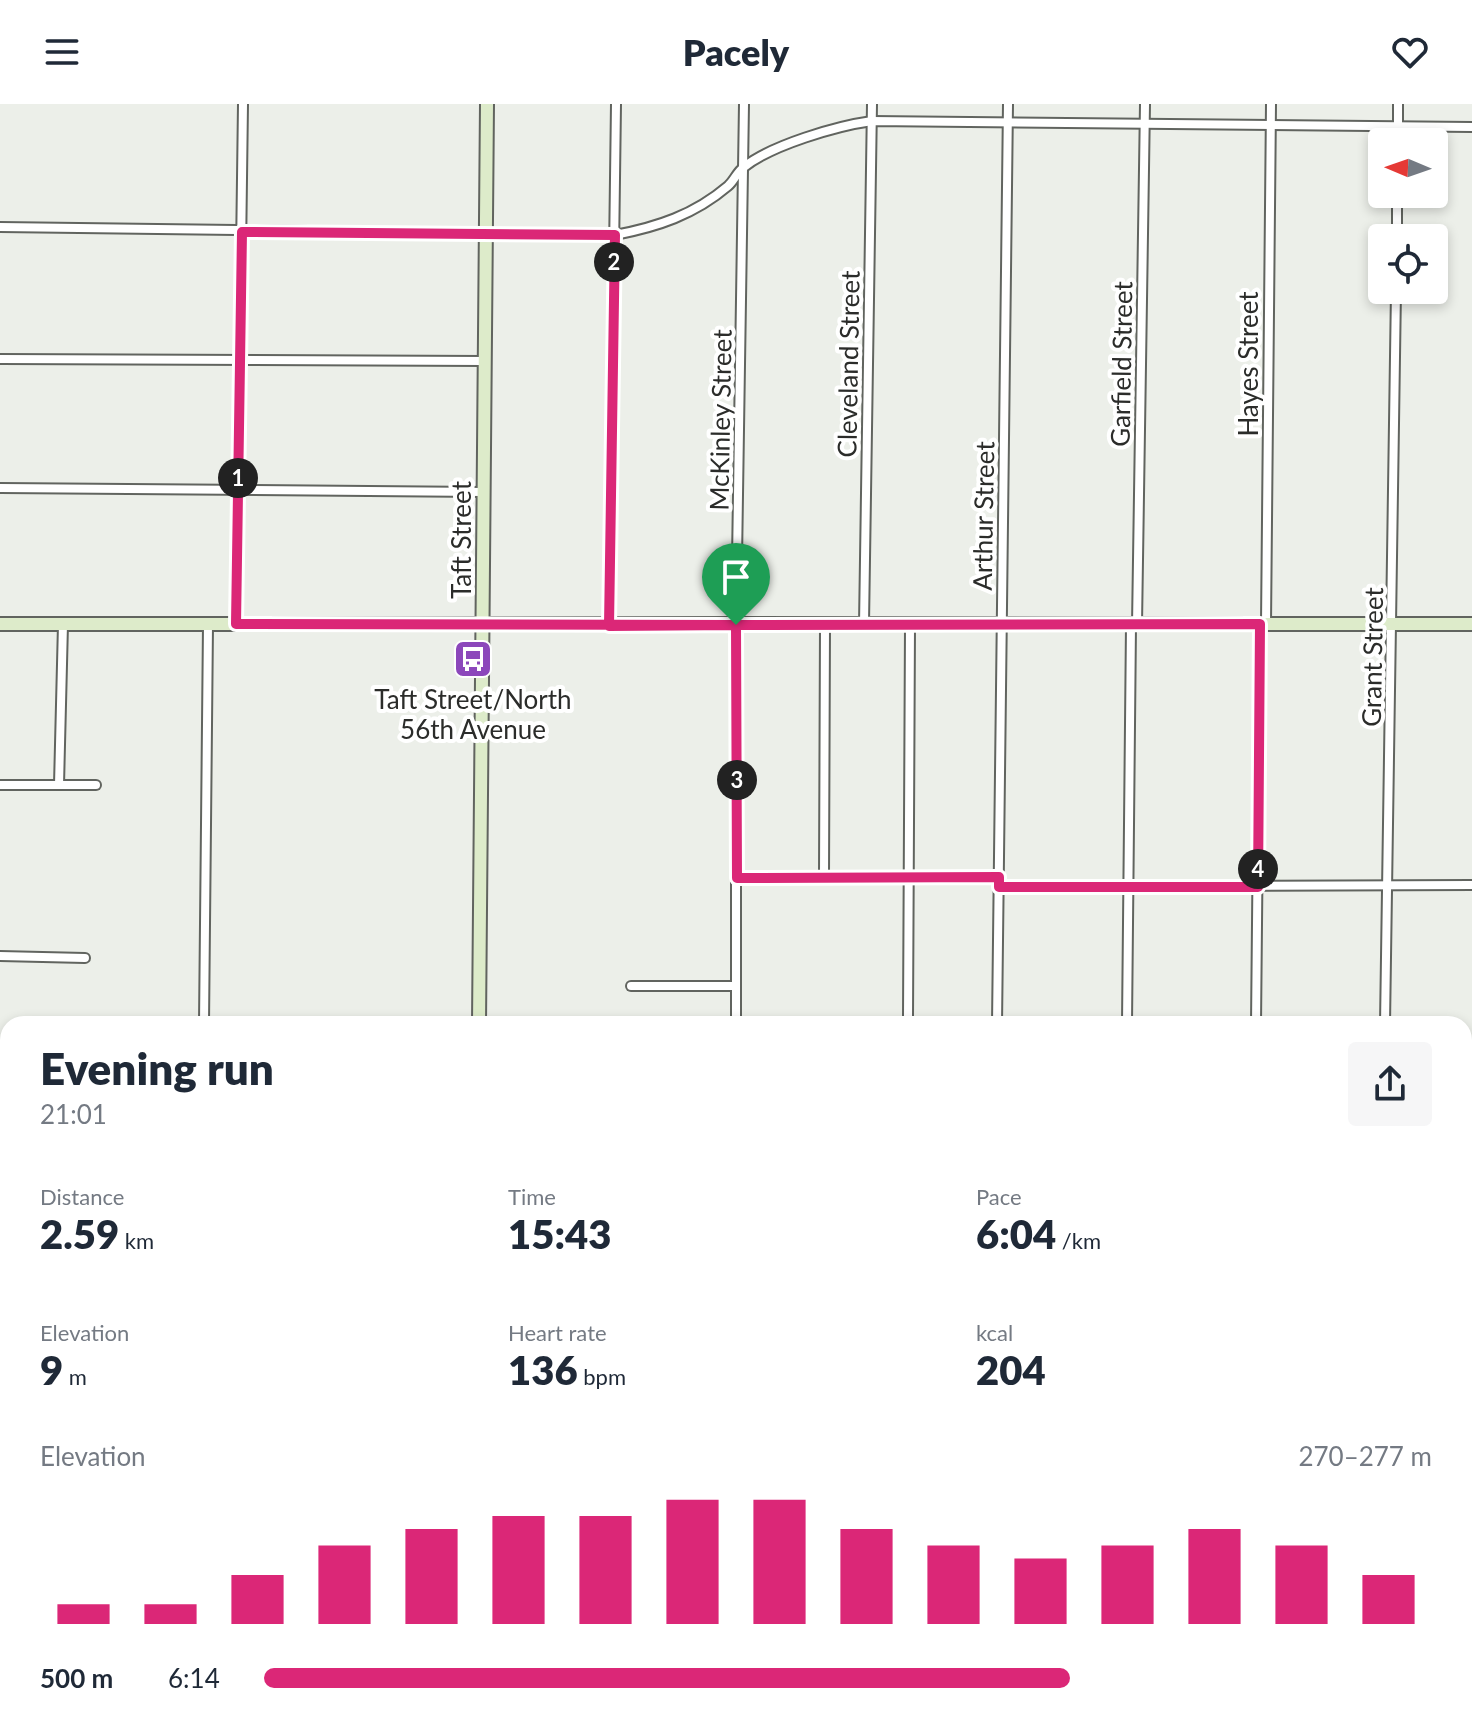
<!DOCTYPE html>
<html lang="en">
<head>
<meta charset="utf-8">
<style>
	body { margin:0; font-family:Lato,sans-serif; background:#f6f6f7; color:#1f2937; height:100vh; display:flex; flex-direction:column; font-size:30px; white-space:nowrap }
	* { box-sizing:border-box; margin:0 }
	p { font-size:26px; color:#747a83 }
	.icon { flex:none; width:44px; height:44px; fill:none; stroke:currentColor; stroke-width:2; stroke-linecap:round; stroke-linejoin:round }
	.map { position:relative; flex:1; overflow:hidden }
	.panel { position:absolute; left:0px; top:912px; width:1472px; height:708px; display:flex; flex-direction:column; background:#fff; border-radius:24px 24px 0 0; box-shadow:0 4px 12px #0003 }
	.panel>* { flex:none }
	.needle { width:52px; rotate:272deg }
	.controls { position:absolute; left:1368px; top:24px; display:grid; gap:16px }
	.controls a { display:grid; place-items:center; width:80px; height:80px; border-radius:8px; background:#fff; box-shadow:0 4px 12px #0003; font-size:40px }
	.pin { position:absolute; display:grid; place-items:center; width:68px; height:68px; color:#fff; margin:-82px -34px; border-radius:50% 50% 50% 0; rotate:-45deg; box-shadow:0 0 8px #0007 }
	.pin .icon { rotate:45deg }
	.km { position:absolute; width:40px; height:40px; margin:-20px; border-radius:50%; background:#222; color:#fff; font-size:22px; line-height:40px; text-align:center }
	.round { display:grid; place-items:center; flex:none; width:84px; height:84px; border-radius:8px; background:#f6f6f7 }
	.summary { display:flex; align-items:center; justify-content:space-between; height:136px; padding:0 40px }
	h1 { font-size:44px; font-weight:800; line-height:60px }
	.metrics { display:grid; grid-template-columns:repeat(3,1fr); gap:12px; height:136px; padding:8px 40px }
	.metrics div { display:grid; align-content:center }
	.metrics b { font-size:40px; font-weight:800 }
	.metrics small { font-size:22px; font-weight:400 }
	.metrics p { font-size:22px }
	.chart { height:224px; padding:16px 40px }
	.chart p { display:flex; justify-content:space-between }
	.chart svg { width:100%; height:144px; margin-top:8px; stroke:#db2777; stroke-width:6 }
	ul { padding:0 40px; list-style:none; font-size:26px }
	li { display:grid; grid-template-columns:128px 96px 1fr; align-items:center; height:60px }
	li i { height:20px; border-radius:10px; background:#db2777 }
	header { display:flex; justify-content:space-between; align-items:center; height:104px; padding:0 40px; background:#fff; font-size:36px; font-weight:800 }
	.map>svg:first-child { display:block }
	.green { fill:#aacc83 }
	.lines { fill:none; stroke-linecap:round; stroke-linejoin:round }
	.street-casing { stroke:#61645f; stroke-width:12 }
	.secondary-casing { stroke:#61645f; stroke-width:16 }
	.primary-casing { stroke:#ccc; stroke-width:18 }
	.street { stroke:#fff; stroke-width:8 }
	.secondary { stroke:#ddebca; stroke-width:12 }
	.primary { stroke:#bbd794; stroke-width:14 }
	.route-casing { stroke:#fff; stroke-width:16 }
	.route { stroke:#db2777; stroke-width:10 }
	.labels { text-anchor:middle; dominant-baseline:central; stroke-width:8; stroke-linejoin:round; paint-order:stroke }
	.street-label { font-size:26px; fill:#2b2c2a; stroke:#fff }
	.poi-label { font-size:26px; fill:#2b2c2a; stroke:#fff }
</style>
</head>
<body>
<header><svg class="icon" aria-label="menu" viewBox="0 0 24 24"><path d="M4 6h16M4 12h16M4 18h16"/></svg>Pacely<svg class="icon" aria-label="heart" viewBox="0 0 24 24"><path d="M12 20l-8-8c-3-5 5-10 8-4 3-6 11-1 8 4z"/></svg></header>
<div class="map">
<svg width="1472" height="1620" viewBox="0 0 1472 1620">
	<rect width="100%" height="100%" fill="#ecefe9"/>
	<polygon class="green" points="538,1612 729,1616 729,1620 480,1620 537,1618"/>
	<g class="lines">
		<defs>
			<g id="street">
				<polyline points="1398,38 1398,0"/>
				<path d="M 0,123 L 615,131 C 657,123 694,111 728,82 C 734,77 737,68 744,63 C 772,41 836,22 872,17 L 1472,23"/>
				<polyline points="1397,134 1397,90"/>
				<polyline points="0,255 485,257"/>
				<polyline points="0,384 483,388"/>
				<polyline points="236,520 243,0"/>
				<polyline points="864,520 872,0"/>
				<polyline points="1266,520 1271,0"/>
				<polyline points="1137,521 1145,0"/>
				<polyline points="609,522 616,0"/>
				<polyline points="0,681 96,681"/>
				<polyline points="59,681 63,520"/>
				<polyline points="824,773 825,522"/>
				<polyline points="737,774 999,773"/>
				<polyline points="999,783 1472,781"/>
				<polyline points="0,852 85,854"/>
				<polyline points="631,882 736,882"/>
				<polyline points="908,915 910,522"/>
				<polyline points="204,920 208,521"/>
				<polyline points="736,920 736,521 744,0"/>
				<polyline points="997,920 1008,0"/>
				<polyline points="1127,920 1131,521"/>
				<polyline points="1256,920 1260,520"/>
				<polyline points="1385,920 1396,186"/>
				<polyline points="0,1033 8,1033"/>
				<polyline points="1464,1044 1472,1044"/>
				<polyline points="0,1215 8,1215"/>
				<polyline points="1464,1306 1472,1306"/>
				<polyline points="1117,1612 1117,1620"/>
				<polyline points="859,1620 859,1612"/>
				<polyline points="987,1620 987,1612"/>
				<polyline points="1247,1620 1247,1612"/>
				<polyline points="1377,1620 1377,1612"/>
			</g>
			<g id="secondary">
				<polyline points="0,520 1472,520"/>
				<polyline points="479,920 487,0"/>
				<polyline points="469,1620 469,1612"/>
			</g>
			<g id="primary">
				<polyline points="1464,1554 1472,1554"/>
				<polyline points="0,1569 8,1557"/>
				<polyline points="1464,1575 1472,1575"/>
			</g>
		</defs>
		<use href="#street" class="street-casing"/>
		<use href="#secondary" class="secondary-casing"/>
		<use href="#primary" class="primary-casing"/>
		<use href="#street" class="street"/>
		<use href="#secondary" class="secondary"/>
		<use href="#primary" class="primary"/>
	</g>
	<g class="lines">
		<defs>
			<polyline id="route" points="736,521 236,520 242,128 615,131 609,522 736,521 737,774 999,773 999,783 1258,783 1260,520 736,521"/>
		</defs>
		<use href="#route" class="route-casing"/>
		<use href="#route" class="route"/>
	</g>
	<defs>
		<symbol id="bus-square" viewBox="-11 -11 22 22"><rect x="-9" y="-9" width="18" height="18" rx="4" fill="#8c47bb" stroke="#fff"/><path d="M-5-6H5V4H4V6H2V4H-2V6H-4V4H-5ZM-3.5-4V0h7V-4ZM-3.5 1.2v1.5H-2V1.2ZM2 1.2v1.5H3.5V1.2Z" fill="#fff"/></symbol>
	</defs>
	<g fill-rule="evenodd">
		<use href="#bus-square" x="451" y="533" width="44" height="44"/>
	</g>
	<g class="labels">
		<g class="street-label">
			<text transform="translate(848 260) rotate(-89)">Cleveland Street</text>
			<text transform="translate(1121 260) rotate(-89)">Garfield Street</text>
			<text transform="translate(1248 260) rotate(-90)">Hayes Street</text>
			<text transform="translate(720 316) rotate(-89)">McKinley Street</text>
			<text transform="translate(983 412) rotate(-89)">Arthur Street</text>
			<text transform="translate(461 436) rotate(-90)">Taft Street</text>
			<text transform="translate(1372 553) rotate(-89)">Grant Street</text>
		</g>
		<g class="poi-label">
			<text x="473" y="595">Taft Street/North<tspan x="473" dy="30">56th Avenue</tspan></text>
		</g>
	</g>
</svg>
<div class="controls">
<a><svg class="needle" viewBox="-14 -14 28 28"><path d="M0-13l5 13h-10z" fill="#e53935"/><path d="M0 13l5-13h-10z" fill="#747a83"/></svg></a>
<a><svg class="icon" aria-label="locate" viewBox="0 0 24 24"><circle cx="12" cy="12" r="6"/><path d="M12 2v4M12 18v4M2 12h4M18 12h4"/></svg></a>
</div>
<div class="pin" style="left:736px;top:521px;background:#1e9e55"><svg class="icon" aria-label="arrive" viewBox="0 0 24 24"><path d="M6 21V4h12l-3 4 3 4H6"/></svg></div>
<b class="km" style="left:238px;top:374px">1</b>
<b class="km" style="left:614px;top:158px">2</b>
<b class="km" style="left:737px;top:676px">3</b>
<b class="km" style="left:1258px;top:765px">4</b>
<section class="panel">
<div class="summary"><div><h1>Evening run</h1><p>21:01</p></div><a class="round"><svg class="icon" aria-label="share" viewBox="0 0 24 24"><path d="M12 15V3M7 8l5-5 5 5M5 13v7h14v-7"/></svg></a></div>
<div class="metrics">
<div><p>Distance</p><b>2.59<small> km</small></b></div>
<div><p>Time</p><b>15:43</b></div>
<div><p>Pace</p><b>6:04<small> /km</small></b></div>
</div>
<div class="metrics">
<div><p>Elevation</p><b>9<small> m</small></b></div>
<div><p>Heart rate</p><b>136<small> bpm</small></b></div>
<div><p>kcal</p><b>204</b></div>
</div>
<div class="chart"><p><span>Elevation</span>270–277 m</p>
<svg viewBox="0 0 160 44" preserveAspectRatio="none"><path d="M5 44V38M15 44V38M25 44V29M35 44V20M45 44V15M55 44V11M65 44V11M75 44V6M85 44V6M95 44V15M105 44V20M115 44V24M125 44V20M135 44V15M145 44V20M155 44V29"/></svg>
</div>
<ul>
<li><b>500 m</b>6:14<i style="width:69%"></i></li>
</ul>
</section>
</div>
</body>
</html>
